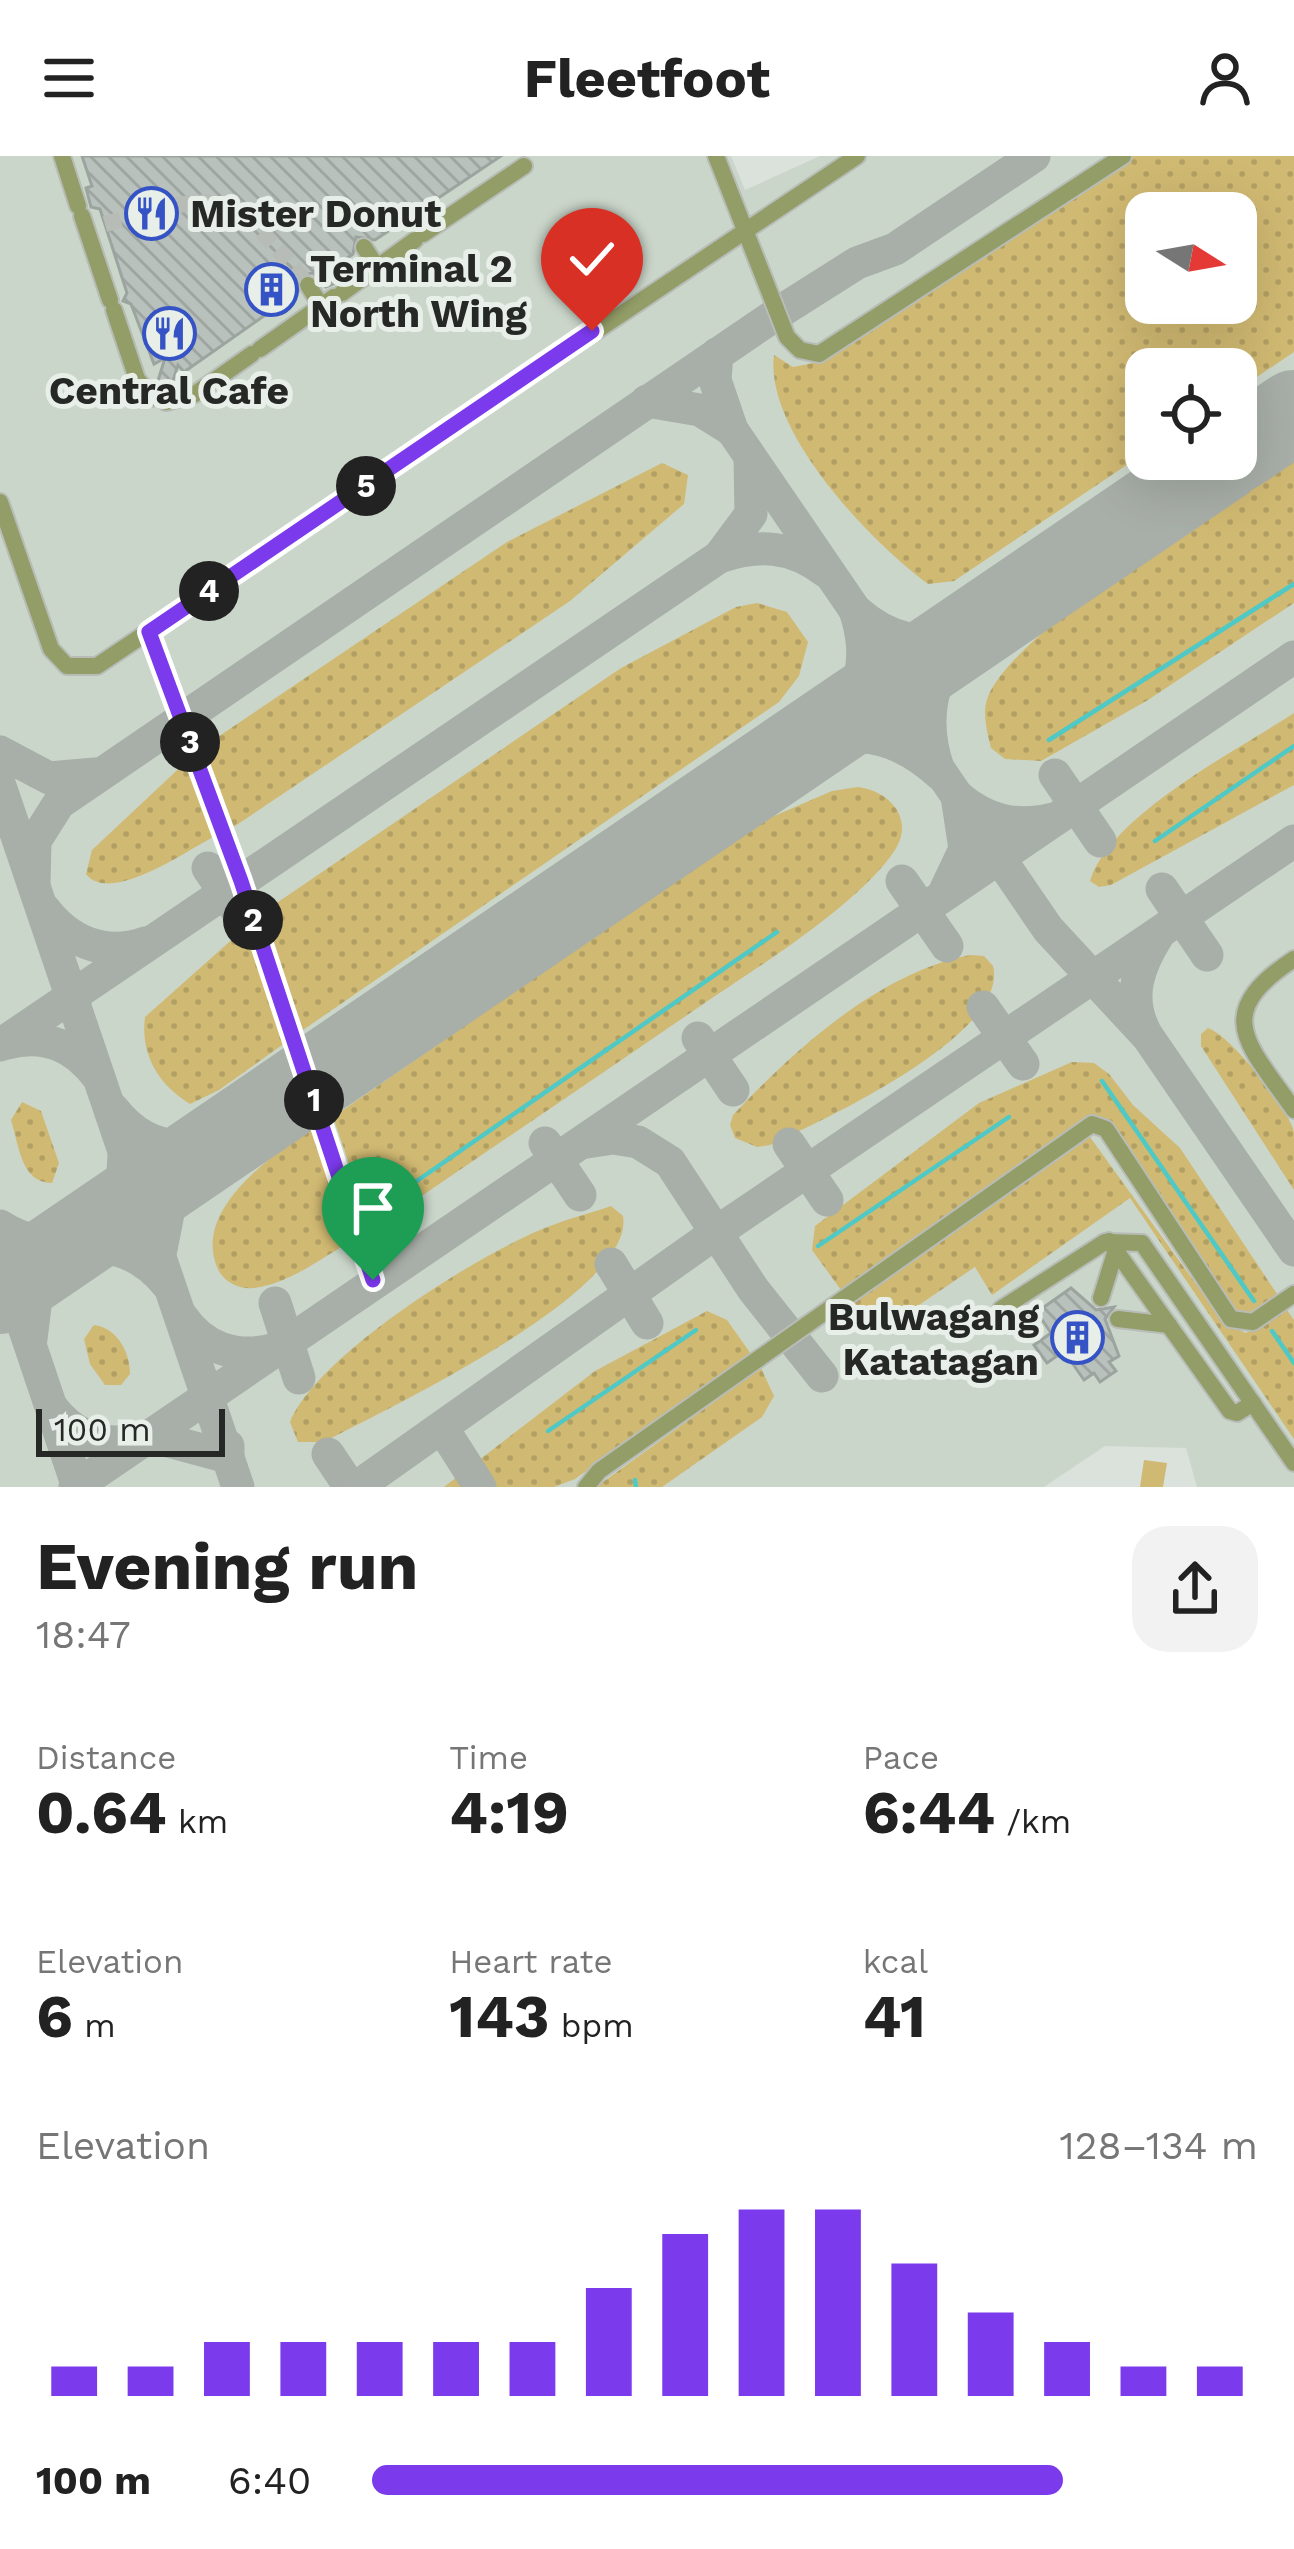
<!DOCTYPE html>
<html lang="en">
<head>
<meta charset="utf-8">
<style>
	body { margin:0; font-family:"Work Sans",sans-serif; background:#f2f2f2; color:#222; height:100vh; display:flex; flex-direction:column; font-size:45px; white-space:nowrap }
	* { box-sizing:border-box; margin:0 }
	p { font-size:39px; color:#767676 }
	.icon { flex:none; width:66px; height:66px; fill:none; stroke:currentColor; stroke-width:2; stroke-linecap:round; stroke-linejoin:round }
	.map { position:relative; height:1331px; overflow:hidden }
	.sheet { display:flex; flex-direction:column; background:#fff; flex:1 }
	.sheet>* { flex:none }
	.needle { width:78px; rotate:101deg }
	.tools { position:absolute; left:1125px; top:36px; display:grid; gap:24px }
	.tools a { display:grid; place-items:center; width:132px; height:132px; border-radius:24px; background:#fff; box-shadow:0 12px 48px #0002; font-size:60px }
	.scale { position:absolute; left:36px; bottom:30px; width:189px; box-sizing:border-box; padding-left:12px; border:6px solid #252825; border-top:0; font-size:33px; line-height:42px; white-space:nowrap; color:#252825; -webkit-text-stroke:9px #e8eee8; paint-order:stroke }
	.pin { position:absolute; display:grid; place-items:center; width:102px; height:102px; color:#fff; margin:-123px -51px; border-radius:50% 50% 50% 0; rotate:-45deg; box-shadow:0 0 12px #0007 }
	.pin .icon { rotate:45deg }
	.km { position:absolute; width:60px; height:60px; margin:-30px; border-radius:50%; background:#222; color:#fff; font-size:33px; line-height:60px; text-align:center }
	.round { display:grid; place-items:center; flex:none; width:126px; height:126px; border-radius:36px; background:#f2f2f2 }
	.summary { display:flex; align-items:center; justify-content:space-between; height:204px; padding:0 36px }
	h1 { font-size:66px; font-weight:700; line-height:90px }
	.metrics { display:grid; grid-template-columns:repeat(3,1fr); gap:18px; height:204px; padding:12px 36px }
	.metrics div { display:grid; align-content:center }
	.metrics b { font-size:60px; font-weight:700 }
	.metrics small { font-size:33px; font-weight:400 }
	.metrics p { font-size:33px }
	.chart { height:336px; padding:24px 36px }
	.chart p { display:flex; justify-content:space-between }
	.chart svg { width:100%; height:216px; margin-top:12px; stroke:#7c3aed; stroke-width:6 }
	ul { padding:0 36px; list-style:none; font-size:39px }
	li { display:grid; grid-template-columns:192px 144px 1fr; align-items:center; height:90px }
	li i { height:30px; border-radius:15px; background:#7c3aed }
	header { display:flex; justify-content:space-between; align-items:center; height:156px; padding:0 36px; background:#fff; font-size:54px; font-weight:700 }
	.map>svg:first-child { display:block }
	.built { fill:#cbd6ca; fill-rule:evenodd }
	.grass { fill:url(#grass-dots); fill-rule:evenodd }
	.pitch { fill:#d0b972 }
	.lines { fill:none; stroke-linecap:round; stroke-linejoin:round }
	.stream { stroke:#4fc9c5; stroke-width:4.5 }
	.taxiway { stroke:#a8aea8; stroke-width:33 }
	.runway { stroke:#a8aea8; stroke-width:84 }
	.building { fill:url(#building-back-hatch); stroke:#9ca4a0; stroke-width:3 }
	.minor-tunnel { stroke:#b7bcb7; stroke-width:16; stroke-dasharray:16 8; stroke-linecap:butt }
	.minor-casing { stroke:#b7bcb7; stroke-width:20 }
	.path { stroke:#9ca19c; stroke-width:3; stroke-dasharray:6 6; stroke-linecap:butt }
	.minor { stroke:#929d67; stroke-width:16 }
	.route-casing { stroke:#fff; stroke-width:24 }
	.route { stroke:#7c3aed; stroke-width:15 }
	.labels { text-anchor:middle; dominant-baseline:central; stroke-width:10; stroke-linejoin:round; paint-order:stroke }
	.poi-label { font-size:39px; font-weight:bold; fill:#252825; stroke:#e8eee8; text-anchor:start }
</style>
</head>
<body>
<header><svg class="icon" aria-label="menu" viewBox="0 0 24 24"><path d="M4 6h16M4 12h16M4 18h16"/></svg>Fleetfoot<svg class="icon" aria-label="person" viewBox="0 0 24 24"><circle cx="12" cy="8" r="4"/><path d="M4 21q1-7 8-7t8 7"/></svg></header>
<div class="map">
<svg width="1294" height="1331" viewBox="0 0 1294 1331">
	<defs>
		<pattern id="grass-dots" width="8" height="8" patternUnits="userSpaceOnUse" patternTransform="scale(3)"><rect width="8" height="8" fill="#d0b972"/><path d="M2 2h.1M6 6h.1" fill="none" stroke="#b29f63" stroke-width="1.8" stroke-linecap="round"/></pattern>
		<pattern id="building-back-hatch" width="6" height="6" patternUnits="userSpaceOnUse" patternTransform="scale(3)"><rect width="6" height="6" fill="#b9c1bd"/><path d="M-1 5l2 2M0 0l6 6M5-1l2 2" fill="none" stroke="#9fa6a2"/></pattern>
	</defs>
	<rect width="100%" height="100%" fill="#dbe1db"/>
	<path class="built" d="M 0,0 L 731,0 L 745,34 L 820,0 L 1294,0 L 1294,1331 L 1197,1331 L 1186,1292 L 1105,1290 L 1044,1331 L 0,1331 ZM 1146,57 L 1236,57 L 1236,147 L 1146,147 ZM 1146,213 L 1236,213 L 1236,303 L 1146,303 Z"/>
	<g class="grass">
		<path d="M 1130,0 L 1294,0 L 1294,196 L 1236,235 L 1236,213 L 1146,213 L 1146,296 L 954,425 L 928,428 C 871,386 764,275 774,199 L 793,211 L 823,205 ZM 1146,57 L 1236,57 L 1236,147 L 1146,147 Z"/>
		<path d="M 1294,305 L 1294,447 L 1148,544 L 1041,605 L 1005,603 L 991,592 C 987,575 981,555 989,538 C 1024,466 1221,354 1294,305 Z"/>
		<polygon points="662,307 688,319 684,348 570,445 232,672 203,591 507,386"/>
		<polygon points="757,447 787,456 808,486 799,520 779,546 303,874 262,757 621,512 736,451"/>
		<path d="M 1294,557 L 1294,629 L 1111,729 L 1099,731 L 1090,725 C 1110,659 1238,594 1294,557 Z"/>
		<path d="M 189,603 L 215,680 C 186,695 110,749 86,718 L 92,694 Z"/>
		<path d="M 858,631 C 889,635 915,662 895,694 C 858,750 753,814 696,853 C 588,927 480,1000 372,1074 L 333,961 L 758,667 L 832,635 Z"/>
		<path d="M 246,771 L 285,887 L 219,934 L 190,948 C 159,929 140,899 145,861 Z"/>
		<path d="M 970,799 L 984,800 L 993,810 C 1010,879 821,965 770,989 L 757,991 L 735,982 L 730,969 L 733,959 C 795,893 879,817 970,799 Z"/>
		<path d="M 1208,872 C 1230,879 1288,952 1294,976 C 1294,992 1294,1017 1294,1034 L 1201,890 L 1201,878 Z"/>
		<polygon points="1072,906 1094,907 1109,918 1133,949 1180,992 1277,1138 1250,1157 1237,1155 1107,965 1092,959 841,1134 812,1094 815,1070 979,947"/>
		<path d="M 22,946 L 41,955 L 59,1007 L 52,1027 C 21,1027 19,989 11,964 Z"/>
		<path d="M 314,972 L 353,1084 C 323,1101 289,1128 254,1132 C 239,1134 222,1125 217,1111 C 193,1053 273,998 314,972 Z"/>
		<path d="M 1090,981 L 1224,1167 L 1246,1177 L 1287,1154 L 1294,1164 L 1294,1283 L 1130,1042 L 992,1139 L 975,1111 L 885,1172 C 866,1174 857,1165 848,1150 Z"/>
		<path d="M 611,1050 L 623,1060 C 636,1136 384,1254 324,1286 L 298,1286 L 290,1266 C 318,1199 473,1102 540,1074 C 563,1064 588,1058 611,1050 Z"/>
		<polygon points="707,1155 727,1164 751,1198 575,1323 554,1331 444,1331 595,1215"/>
		<path d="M 94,1169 C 117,1172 130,1196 130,1218 L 121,1229 L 105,1229 L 90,1208 L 84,1183 Z"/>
		<polygon points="761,1212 774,1240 762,1261 662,1331 596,1331"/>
	</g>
	<polygon class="pitch" points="1144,1304 1167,1307 1163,1331 1140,1331"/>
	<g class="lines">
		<g class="stream">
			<polyline points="1049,584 1294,428"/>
			<polyline points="1155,685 1294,590"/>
			<polyline points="1102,925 1254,1145"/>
			<polyline points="372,1056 777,776"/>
			<polyline points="818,1090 1009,961"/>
			<polyline points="1272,1175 1294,1207"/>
			<polyline points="548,1275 696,1174"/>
			<polyline points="635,1324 636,1331"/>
		</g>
		<g class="taxiway">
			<polyline points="717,198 715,224 732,274 855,454 929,599 1048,773 1148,881 1294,1094"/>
			<polyline points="647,245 700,254 732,274"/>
			<path d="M 750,302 L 751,358 L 719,401 C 758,388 791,389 825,415"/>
			<path d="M 831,569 C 864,534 870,499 855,454 C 889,484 924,493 967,476"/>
			<path d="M 797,592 C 852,571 896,578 940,618 C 920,564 930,520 967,476"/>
			<polyline points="0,596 49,622 95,618"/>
			<polyline points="1055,619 1100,685"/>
			<polyline points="0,630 238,1331"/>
			<polyline points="208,712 238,756"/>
			<polyline points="902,725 947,790"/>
			<polyline points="34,727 35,685 59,647 778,157 857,107 895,93 1034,0"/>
			<polyline points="1162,733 1207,799"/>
			<path d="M 945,735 L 965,693 L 957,640 C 986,665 1016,672 1053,663"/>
			<path d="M 44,753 C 69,786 105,801 145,787"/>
			<polyline points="983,851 1023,908"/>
			<path d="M 1145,876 C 1127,841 1138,811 1158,779"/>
			<polyline points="698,882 733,934"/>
			<path d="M 7,887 C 45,877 75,890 98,921"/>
			<polyline points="0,889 719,401"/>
			<path d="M 113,953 C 146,996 190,999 236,975"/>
			<polyline points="587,986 613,982 638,986 670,1006 753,1133 822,1220"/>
			<polyline points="545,987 580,1039"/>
			<polyline points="789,988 827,1044"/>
			<polyline points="98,1069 122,1031 124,1000"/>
			<path d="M 0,1070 C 57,1108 115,1064 167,1128"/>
			<polyline points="161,1093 172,1037 197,1003"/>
			<polyline points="0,1100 78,1331"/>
			<polyline points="611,1108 647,1167"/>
			<polyline points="275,1147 299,1222"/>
			<path d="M 182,1161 C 203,1192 236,1203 272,1194"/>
			<polyline points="31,1183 36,1142 60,1095"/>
			<path d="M 53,1253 C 77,1283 110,1293 146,1281"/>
			<polyline points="443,1273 480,1331"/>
			<polyline points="150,1280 228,1301 228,1290"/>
			<polyline points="328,1298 350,1331"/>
			<polyline points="75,1331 1294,501"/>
			<polyline points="357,1331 717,1076 1294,685"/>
		</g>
		<g class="runway">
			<polyline points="1236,295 1294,256"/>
			<polyline points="0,1136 1224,303"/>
		</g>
	</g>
	<g class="building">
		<polygon points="82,0 501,0 410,61 412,72 402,66 375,84 356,81 353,98 327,116 333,128 326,131 313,117 300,119 298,136 184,216 178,209 171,231 162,234 157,228 165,202 154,208 131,148 123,145 127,137 100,53 91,51 86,32 92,30"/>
		<polygon points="1071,1132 1096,1154 1114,1151 1105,1163 1119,1200 1109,1206 1116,1215 1100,1226 1094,1217 1084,1224 1064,1195 1047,1207 1034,1189 1051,1177 1037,1156"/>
	</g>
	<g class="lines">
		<path class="minor-tunnel" d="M 105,68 C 227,34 226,31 308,129"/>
		<defs>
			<g id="minor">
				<polyline points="62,0 78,50"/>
				<polyline points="716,0 787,181 800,194 819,198 1123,0"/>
				<polyline points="82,60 110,144"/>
				<polyline points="423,78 524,10"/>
				<polyline points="364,91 377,111"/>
				<polyline points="308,129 321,150"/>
				<polyline points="342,137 415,84"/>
				<polyline points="114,154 137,223 152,242"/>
				<polyline points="260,193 334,141"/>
				<polyline points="166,246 195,238 252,198"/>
				<polyline points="0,346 51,493 67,510 97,510 857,0"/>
				<polyline points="149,476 241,725 373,1124"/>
				<path d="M 1294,803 C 1210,858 1248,888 1294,954"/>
				<polyline points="1109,1085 1230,1255 1237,1257 1253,1247"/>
				<polyline points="1101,1142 1118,1087"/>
				<polyline points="1001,1153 1105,1086 1142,1087 1294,1307"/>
				<polyline points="1118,1163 1169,1169"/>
				<polyline points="586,1331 599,1315 1092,968 1106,973 1231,1163 1253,1166 1294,1138"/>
			</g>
		</defs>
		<use href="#minor" class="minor-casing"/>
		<g class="path">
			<polyline points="219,61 223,52"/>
			<polyline points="1001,1220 1038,1195"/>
		</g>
		<use href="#minor" class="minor"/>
	</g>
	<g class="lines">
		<defs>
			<polyline id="route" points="373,1124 241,725 149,476 592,175"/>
		</defs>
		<use href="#route" class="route-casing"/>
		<use href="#route" class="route"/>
	</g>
	<defs>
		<symbol id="restaurant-ring" viewBox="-11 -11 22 22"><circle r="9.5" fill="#e8eee8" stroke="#3553c5" stroke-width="1.5"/><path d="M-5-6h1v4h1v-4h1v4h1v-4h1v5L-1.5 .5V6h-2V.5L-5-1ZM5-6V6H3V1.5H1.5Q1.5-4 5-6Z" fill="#3553c5"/></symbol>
		<symbol id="building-ring" viewBox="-11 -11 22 22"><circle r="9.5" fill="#e8eee8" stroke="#3553c5" stroke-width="1.5"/><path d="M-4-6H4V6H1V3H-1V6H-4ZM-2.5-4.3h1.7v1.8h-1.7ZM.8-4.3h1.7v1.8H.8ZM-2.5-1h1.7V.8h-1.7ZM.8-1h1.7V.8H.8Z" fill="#3553c5"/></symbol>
	</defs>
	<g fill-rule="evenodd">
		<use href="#restaurant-ring" x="122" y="28" width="59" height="59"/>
		<use href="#building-ring" x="242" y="104" width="59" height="59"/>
		<use href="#restaurant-ring" x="140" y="148" width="59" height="59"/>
		<use href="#building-ring" x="1048" y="1152" width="59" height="59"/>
	</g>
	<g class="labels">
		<g class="poi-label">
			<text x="190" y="57">Mister Donut</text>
			<text x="310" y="112">Terminal 2<tspan x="310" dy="45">North Wing</tspan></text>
			<text x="169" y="234" text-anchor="middle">Central Cafe</text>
			<text x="1039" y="1160" text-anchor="end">Bulwagang<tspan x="1039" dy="45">Katatagan</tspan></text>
		</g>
	</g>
</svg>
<div class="tools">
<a><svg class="needle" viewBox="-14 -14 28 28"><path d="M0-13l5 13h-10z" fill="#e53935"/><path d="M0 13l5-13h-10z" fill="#767676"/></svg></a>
<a><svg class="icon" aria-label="locate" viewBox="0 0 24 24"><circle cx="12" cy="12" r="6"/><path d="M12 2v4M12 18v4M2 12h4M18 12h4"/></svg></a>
</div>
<div class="scale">100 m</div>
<div class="pin" style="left:373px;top:1124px;background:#1e9e55"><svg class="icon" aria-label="arrive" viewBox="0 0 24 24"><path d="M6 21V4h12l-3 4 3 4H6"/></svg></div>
<div class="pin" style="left:592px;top:175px;background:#d93025"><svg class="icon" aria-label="check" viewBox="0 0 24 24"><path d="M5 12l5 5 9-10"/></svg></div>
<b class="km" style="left:314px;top:944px">1</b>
<b class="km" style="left:253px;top:764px">2</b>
<b class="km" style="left:190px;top:586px">3</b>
<b class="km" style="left:209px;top:435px">4</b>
<b class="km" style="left:366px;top:330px">5</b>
</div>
<section class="sheet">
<div class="summary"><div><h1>Evening run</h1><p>18:47</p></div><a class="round"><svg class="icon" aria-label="share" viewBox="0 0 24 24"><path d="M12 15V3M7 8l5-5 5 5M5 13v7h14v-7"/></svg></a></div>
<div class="metrics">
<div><p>Distance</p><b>0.64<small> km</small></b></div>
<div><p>Time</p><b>4:19</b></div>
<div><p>Pace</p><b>6:44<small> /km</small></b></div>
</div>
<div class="metrics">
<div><p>Elevation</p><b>6<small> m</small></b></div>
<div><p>Heart rate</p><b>143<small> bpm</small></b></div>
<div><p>kcal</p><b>41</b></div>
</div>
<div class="chart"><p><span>Elevation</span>128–134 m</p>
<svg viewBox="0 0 160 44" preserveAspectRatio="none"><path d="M5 44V38M15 44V38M25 44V33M35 44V33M45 44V33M55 44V33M65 44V33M75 44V22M85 44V11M95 44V6M105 44V6M115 44V17M125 44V27M135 44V33M145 44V38M155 44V38"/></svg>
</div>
<ul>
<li><b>100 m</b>6:40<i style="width:78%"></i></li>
</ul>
</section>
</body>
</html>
